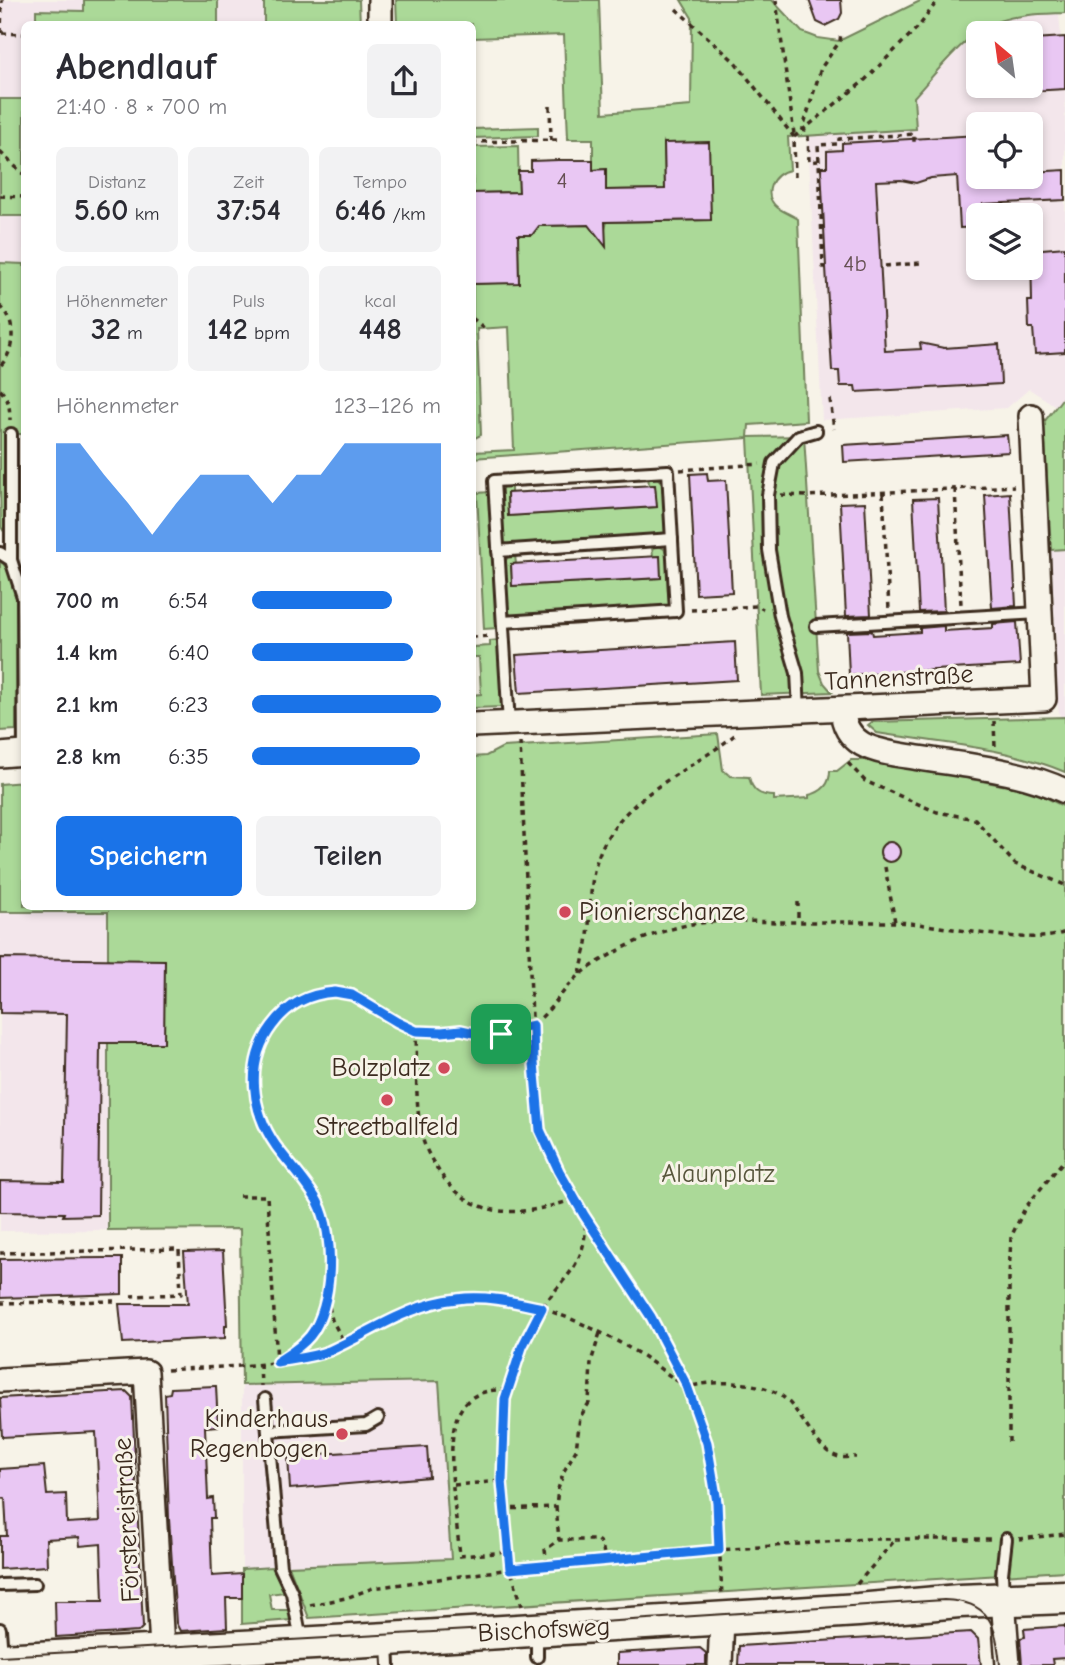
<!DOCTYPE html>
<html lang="de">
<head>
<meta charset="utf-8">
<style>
	body { margin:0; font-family:"Comic Neue",sans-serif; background:#f2f2f3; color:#2b2b33; height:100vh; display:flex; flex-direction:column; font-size:26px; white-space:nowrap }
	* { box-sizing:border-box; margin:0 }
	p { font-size:23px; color:#7c7c81 }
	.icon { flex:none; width:38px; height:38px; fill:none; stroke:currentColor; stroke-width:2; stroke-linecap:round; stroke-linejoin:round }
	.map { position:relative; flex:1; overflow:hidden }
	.sheet { position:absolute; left:21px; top:21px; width:455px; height:889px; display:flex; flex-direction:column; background:#fff; border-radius:10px; box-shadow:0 4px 10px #0003 }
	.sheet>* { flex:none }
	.needle { width:46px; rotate:331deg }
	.buttons { position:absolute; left:966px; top:21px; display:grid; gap:14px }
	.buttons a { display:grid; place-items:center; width:77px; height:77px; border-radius:10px; background:#fff; box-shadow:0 4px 10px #0003; font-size:35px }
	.pin { position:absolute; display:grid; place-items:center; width:60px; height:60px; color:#fff; margin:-30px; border-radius:14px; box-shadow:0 4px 10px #0006 }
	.round { display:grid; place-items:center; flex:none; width:74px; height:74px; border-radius:10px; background:#f2f2f3 }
	.headline { display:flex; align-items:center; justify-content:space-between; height:119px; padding:0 35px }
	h1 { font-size:38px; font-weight:800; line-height:52px }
	.metrics { display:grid; grid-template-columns:repeat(3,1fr); gap:10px; height:119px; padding:7px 35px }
	.metrics div { display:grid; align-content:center; border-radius:10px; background:#f2f2f3; text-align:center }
	.metrics b { font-size:30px; font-weight:800 }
	.metrics small { font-size:19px; font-weight:400 }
	.metrics p { font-size:19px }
	.chart { height:196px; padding:14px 35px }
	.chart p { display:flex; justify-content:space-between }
	.chart svg { width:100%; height:126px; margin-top:7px; fill:#1a73e8; opacity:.7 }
	.button { display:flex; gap:14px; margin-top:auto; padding:14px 35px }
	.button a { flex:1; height:80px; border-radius:10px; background:#1a73e8; color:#fff; font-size:28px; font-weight:800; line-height:80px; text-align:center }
	.button a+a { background:#f2f2f3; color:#2b2b33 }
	ul { padding:0 35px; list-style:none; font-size:23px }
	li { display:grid; grid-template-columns:112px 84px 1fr; align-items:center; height:52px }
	li i { height:18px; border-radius:9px; background:#1a73e8 }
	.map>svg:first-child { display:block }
	.built { fill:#f3e6eb; fill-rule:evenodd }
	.green { fill:#abd998; stroke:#73825b; stroke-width:2 }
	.building { fill:#e9c7f3; stroke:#3b2a1e; stroke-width:2 }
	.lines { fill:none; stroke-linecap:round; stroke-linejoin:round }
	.lane-casing { stroke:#3b2a1e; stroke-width:16 }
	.street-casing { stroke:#3b2a1e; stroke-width:28 }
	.secondary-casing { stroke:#3b2a1e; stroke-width:37 }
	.path { stroke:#3b2a1e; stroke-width:3.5; stroke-dasharray:5 5; stroke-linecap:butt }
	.lane { stroke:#f7f3e8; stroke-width:10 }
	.street { stroke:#f7f3e8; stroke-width:23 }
	.secondary { stroke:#f7f3e8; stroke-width:32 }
	.tram { stroke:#3b2a1e; stroke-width:2 }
	.route-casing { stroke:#fff; stroke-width:14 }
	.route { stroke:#1a73e8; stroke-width:9 }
	.poi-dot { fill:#d1495b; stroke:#f7f3e8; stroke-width:2.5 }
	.labels { text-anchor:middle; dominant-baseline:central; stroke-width:6; stroke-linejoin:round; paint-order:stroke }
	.number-label { font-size:23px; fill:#665153 }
	.street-label { font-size:26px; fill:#3b2a1e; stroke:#f7f3e8 }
	.poi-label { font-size:26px; fill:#3b2a1e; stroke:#f7f3e8; text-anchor:end }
	.park-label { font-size:26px; fill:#57563c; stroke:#f7f3e8 }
</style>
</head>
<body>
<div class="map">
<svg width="1065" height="1665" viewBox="0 0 1065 1665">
	<rect width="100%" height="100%" fill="#f7f3e8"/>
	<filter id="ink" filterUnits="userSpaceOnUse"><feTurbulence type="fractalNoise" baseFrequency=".0143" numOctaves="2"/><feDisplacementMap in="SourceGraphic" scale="14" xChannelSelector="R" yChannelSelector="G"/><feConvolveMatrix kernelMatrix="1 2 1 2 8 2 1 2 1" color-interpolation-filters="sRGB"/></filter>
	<g filter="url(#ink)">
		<g class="built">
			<polygon points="0,0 359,0 360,24 24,24 24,290 0,290"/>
			<path d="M 1059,14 L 1061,37 L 1065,37 L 1065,395 L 1056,406 L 1029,389 L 1007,408 L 822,420 L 808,136 L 915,129 L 914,97 L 975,33 L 998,21 L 1020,16 ZM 978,33 L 1031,33 L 1031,86 L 978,86 ZM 978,124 L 1031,124 L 1031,177 L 978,177 ZM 978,215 L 1031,215 L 1031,268 L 978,268 Z"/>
			<polygon points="1065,549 1065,717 1060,717 1056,697 1053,645 1056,645 1051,550"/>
			<polygon points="109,911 108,1230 0,1231 0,912"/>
			<polygon points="439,1380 451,1559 242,1569 242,1385"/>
		</g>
		<g class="green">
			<polygon points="84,0 218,0 218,24 36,24 36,10 84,11"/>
			<polygon points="264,0 359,0 360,24 264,24"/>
			<path d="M 396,0 L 599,0 L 603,113 L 691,106 L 692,18 L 681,0 L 772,0 L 802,32 L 818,38 L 839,41 L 922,0 L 1065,0 L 1065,13 C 1044,14 1020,14 999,21 C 967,31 937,72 914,97 L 916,129 L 788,137 L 790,170 C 772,173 761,195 778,208 C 784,212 792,215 798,219 L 806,421 L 749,425 L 748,437 L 804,436 L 819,671 L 824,683 L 832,692 L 761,695 L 748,438 L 473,458 L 473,452 L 514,450 L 509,327 L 477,329 L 481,435 L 473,439 L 473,284 L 519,282 L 518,244 L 473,245 L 535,226 L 592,225 L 595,233 L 604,233 L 607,222 L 710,220 L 664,143 L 665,189 L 606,190 L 606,169 L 593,170 L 593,139 L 568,139 L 564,35 L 473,38 L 472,24 L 397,24 Z"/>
			<rect x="0" y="99" width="24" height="117"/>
			<polygon points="538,127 538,136 473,138 473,129"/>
			<polygon points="518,146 519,192 473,193 472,147"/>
			<polygon points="0,263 24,264 24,493 22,434 7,434 6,535 1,527 0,484"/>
			<polygon points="1065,395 1065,549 1051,550 1044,422"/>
			<polygon points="655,475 662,483 667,531 663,536 509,546 502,540 499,491 506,484 511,484 511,493 507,494 508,516 656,507 655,485 649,485 648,476"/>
			<polygon points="490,492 498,628 484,629 477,493"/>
			<polygon points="659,546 664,549 667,554 671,602 668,607 514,617 506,611 504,562 510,555 515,555 516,564 511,565 513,586 660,578 660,556 653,556 652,547"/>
			<path d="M 0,560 C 15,576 10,582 17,601 L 16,730 L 0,731 Z"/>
			<polygon points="499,640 503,707 473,708 472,695 481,694 479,657 473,657 473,647 490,646 490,641"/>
			<path d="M 1065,717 L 1065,772 C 1006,747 940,743 877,733 L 868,725 L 872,722 Z"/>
			<path d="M 718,734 L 723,770 L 730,776 L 749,777 C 752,791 760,796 774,796 L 774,800 L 809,798 L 809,795 C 822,792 830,785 830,771 L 837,771 L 851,760 L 874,760 L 1033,791 L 1065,807 L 1065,1571 L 309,1618 L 289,1566 L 451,1559 L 439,1381 L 242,1385 L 240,1229 L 108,1230 L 108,912 L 0,912 L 0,784 L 24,782 L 24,906 L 472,906 L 473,757 L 486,756 L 503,747 Z"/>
			<polygon points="272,1567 285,1592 269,1594 272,1610 289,1610 291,1620 242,1624 242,1569"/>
		</g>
		<g class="building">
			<polygon points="809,0 841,0 842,13 839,19 825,26 817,22"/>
			<polygon points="1065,37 1065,89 1031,91 1031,55 1033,55 1034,39"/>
			<polygon points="978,135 978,177 1031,177 1031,172 1065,170 1065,200 983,204 984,215 978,215 978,227 960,228 957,176 931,178 916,183 901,180 876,181 885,351 921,349 920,343 944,348 999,344 1001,384 856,392 855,386 840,386 839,371 832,371 826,267 821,167 827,167 827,151 842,150 842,143"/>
			<polygon points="709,142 711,220 605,222 606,247 589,225 539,226 532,235 518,235 519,283 472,284 472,193 519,192 518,171 531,171 531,161 558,160 593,160 593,170 606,169 606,190 665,189 664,143"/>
			<polygon points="1065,247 1065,352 1035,354 1033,328 1029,328 1028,301 1032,301 1031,250"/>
			<polygon points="1007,435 1009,452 844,462 843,445"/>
			<polygon points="707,473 708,481 726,480 732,592 696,594 690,474"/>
			<polygon points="655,485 657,507 508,516 507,493"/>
			<polygon points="1010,493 1016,606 992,608 985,495"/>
			<polygon points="938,498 944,611 919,612 913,499"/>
			<polygon points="865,502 871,615 846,616 840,503"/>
			<polygon points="660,556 661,578 512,586 511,564"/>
			<polygon points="1017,622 1020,665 849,675 847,632 872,631 873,635 920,632 920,628 944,626 944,631 993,628 993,624"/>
			<polygon points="735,642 737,680 519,693 516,655"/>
			<circle cx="890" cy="852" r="10"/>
			<polygon points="0,958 165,960 164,1043 100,1043 98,1215 63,1216 64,1213 0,1212 0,1181 64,1182 67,1014 0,1013"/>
			<polygon points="223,1251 227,1325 225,1325 225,1338 123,1343 119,1304 188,1304 184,1252"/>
			<polygon points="105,1258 122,1258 122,1294 0,1298 0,1259"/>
			<polygon points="215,1386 216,1386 218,1426 205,1427 208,1499 213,1498 214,1518 210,1518 212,1576 242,1574 242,1598 226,1598 227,1628 180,1631 176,1623 169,1519 165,1394 170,1393 171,1388"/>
			<polygon points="126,1391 132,1397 143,1627 138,1632 56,1637 55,1601 103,1601 101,1544 80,1546 79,1537 46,1539 47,1566 0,1569 0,1536 7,1536 5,1499 0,1498 0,1469 44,1466 47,1495 66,1494 67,1523 100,1521 96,1432 2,1437 0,1398"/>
			<polygon points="427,1447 429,1477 290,1489 288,1456"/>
			<polygon points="1065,1626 1065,1658 1052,1659 1053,1665 1022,1665 1020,1638 1025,1637 1024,1629"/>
			<polygon points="971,1632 978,1639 981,1665 738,1665 739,1646"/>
			<polygon points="700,1648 706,1653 706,1665 617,1665 617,1653"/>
		</g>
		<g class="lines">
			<defs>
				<g id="lane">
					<polyline points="11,434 11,560"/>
					<polyline points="498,551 672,539"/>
					<polyline points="0,553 11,560 23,597 24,753"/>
					<path d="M 503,622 L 676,611 L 668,471 L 494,481 C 499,562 504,643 509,724"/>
					<polyline points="816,626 1040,613"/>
					<polyline points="799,710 797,673 780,616 769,550 768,495 774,463 799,436 816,431"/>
					<polyline points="265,1399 280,1567 292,1593 301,1640"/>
					<polyline points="268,1431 366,1425 378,1418"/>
					<polyline points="0,1585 35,1584"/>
					<polyline points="1003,1596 1002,1574 1006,1539"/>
					<polyline points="0,1629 2,1657"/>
					<polyline points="537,1633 537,1657"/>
					<polyline points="388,1642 389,1665"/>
				</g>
				<g id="street">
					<polyline points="380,0 380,24"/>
					<path d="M 842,709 C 843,724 849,736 862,744 C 878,753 902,755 919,758 C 968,766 1020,770 1065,791"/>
					<polyline points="472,725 1044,699 1031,416"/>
					<polyline points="0,755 24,753"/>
					<polyline points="0,1380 146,1372 163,1665"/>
					<polyline points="1003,1599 1008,1665"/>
					<polyline points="720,1665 722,1619"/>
				</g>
				<polyline id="secondary" points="0,1660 388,1639 858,1610 959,1601 1065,1597"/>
			</defs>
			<use href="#lane" class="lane-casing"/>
			<use href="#street" class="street-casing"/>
			<use href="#secondary" class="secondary-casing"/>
			<g class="path">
				<polyline points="776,0 794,134"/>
				<polyline points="676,9 735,62 794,137"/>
				<polyline points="1,33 2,0"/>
				<polyline points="2,33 24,34"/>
				<polyline points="550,106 551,140"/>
				<polyline points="472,142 557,140"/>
				<polyline points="0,152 24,175"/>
				<polyline points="819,161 818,145 839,144 839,139 914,134 914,143"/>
				<polyline points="795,177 794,137 864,81 920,25 938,0"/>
				<polyline points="0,196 24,197"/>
				<polyline points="885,266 921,263"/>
				<polyline points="826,267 823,267 819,161 809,162 808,136 803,128 821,68 840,41 841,32"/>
				<path d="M 0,306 C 17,320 15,352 0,366"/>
				<polyline points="472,318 484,328"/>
				<path d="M 0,390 C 9,397 10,410 10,420"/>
				<polyline points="830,399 834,429"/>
				<polyline points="680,470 760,464"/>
				<polyline points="472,488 481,487"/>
				<polyline points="955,489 961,605"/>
				<polyline points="883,493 889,610"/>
				<polyline points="781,495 808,496 1014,486"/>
				<polyline points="691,610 757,606 763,609"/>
				<polyline points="472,637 491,636"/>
				<polyline points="994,721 995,748"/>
				<polyline points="520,742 534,1063 540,1131 559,1171 584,1215 651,1317 687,1386 707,1443 717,1502 722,1596"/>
				<polyline points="848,763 865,781 937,812 975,819 1015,864 1065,885"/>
				<polyline points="885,867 895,922"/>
				<polyline points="798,902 798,922"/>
				<path d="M 580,974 C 582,964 585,953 587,943 C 591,918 589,891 595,867 C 614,796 687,775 737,733"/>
				<path d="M 416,1031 C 417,1064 415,1100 421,1133 C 425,1150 433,1163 443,1177 C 479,1223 525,1215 575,1199"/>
				<path d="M 239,1196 L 267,1196 L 277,1362 C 289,1354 301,1348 310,1336 C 334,1306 335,1236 318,1203 C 307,1181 291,1166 277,1147 C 254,1117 245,1071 265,1037 C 282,1007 317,981 353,996 C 373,1004 388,1020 408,1028 C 426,1035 443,1029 461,1030 C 472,1031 482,1037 492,1036 C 504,1034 524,1031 533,1024 C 550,1013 564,987 581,974 C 596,962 614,953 631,944 C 650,935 672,928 692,924 C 719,920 750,921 777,922 C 816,922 855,922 895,922 C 937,923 1030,948 1065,932"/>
				<polyline points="0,1253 179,1249 181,1294 131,1296"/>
				<polyline points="327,1297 332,1320 344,1342"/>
				<polyline points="0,1303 114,1301"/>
				<polyline points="260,1364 261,1386"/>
				<path d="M 167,1370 C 218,1366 275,1368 325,1352 C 344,1346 363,1333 381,1323 C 419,1303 461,1294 504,1300 C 552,1307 600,1330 641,1355 C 654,1363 672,1379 685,1385 C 692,1387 704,1383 711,1383 C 734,1382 764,1383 783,1397 C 802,1411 817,1454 840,1457 C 845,1458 851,1457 856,1457"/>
				<path d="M 506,1390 C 488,1389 470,1393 460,1411 C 443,1438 457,1522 460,1556 L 508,1552"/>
				<polyline points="1009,1442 1009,1276 1011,1237 1025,1208 1065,1159"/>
				<polyline points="454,1485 502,1481"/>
				<polyline points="556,1507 559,1540"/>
				<polyline points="503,1509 556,1507 558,1489 564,1471 576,1450 580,1417 589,1403 591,1362 600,1333"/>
				<polyline points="1019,1539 1065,1534"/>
				<polyline points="547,1564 545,1550 559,1540 597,1540 602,1544 605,1560"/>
				<polyline points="857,1584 895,1540"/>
				<polyline points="310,1605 346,1598 373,1588 547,1564 719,1550 865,1539 993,1539"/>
				<path d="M 522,1606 C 519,1594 514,1582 511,1570 C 500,1528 501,1469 503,1426 C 504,1414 504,1401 507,1389 C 514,1365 524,1341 535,1320 C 556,1279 589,1271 585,1217"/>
			</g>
			<use href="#lane" class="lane"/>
			<use href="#street" class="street"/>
			<use href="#secondary" class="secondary"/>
			<path class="tram" d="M 0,1656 L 524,1627 L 944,1600 C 990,1601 996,1624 1000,1665"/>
		</g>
	</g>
	<g class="lines" filter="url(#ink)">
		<defs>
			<path id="route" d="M 335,992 L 352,995 L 397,1022 L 416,1031 L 442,1032 L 461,1030 L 488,1036 L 533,1025 L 534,1063 L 540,1130 L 559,1171 L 584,1215 L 651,1317 L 687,1386 L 707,1443 L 717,1502 L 719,1550 L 510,1569 L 502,1481 L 505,1399 L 522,1347 L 542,1308 C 514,1302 486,1295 457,1299 C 409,1304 372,1332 329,1351 C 313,1357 294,1359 277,1362 C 289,1354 301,1347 310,1336 C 334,1306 335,1235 318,1202 C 306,1181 290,1165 276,1146 C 251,1110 245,1062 272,1026 C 288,1004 308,994 335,992 Z"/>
		</defs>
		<use href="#route" class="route-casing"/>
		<use href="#route" class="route"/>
	</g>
	<g class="poi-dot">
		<circle cx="565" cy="912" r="7"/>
		<circle cx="444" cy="1068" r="7"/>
		<circle cx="387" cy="1100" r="7"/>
		<circle cx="342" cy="1434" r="7"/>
	</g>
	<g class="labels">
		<g class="number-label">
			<text x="562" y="180">4</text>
			<text x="855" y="263">4b</text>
		</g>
		<g class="street-label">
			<text transform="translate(899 678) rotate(-3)">Tannenstraße</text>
			<text transform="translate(127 1520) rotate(-93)">Förstereistraße</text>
			<text transform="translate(544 1630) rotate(-3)">Bischofsweg</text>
		</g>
		<g class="poi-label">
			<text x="579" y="912" text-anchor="start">Pionierschanze</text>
			<text x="430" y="1068">Bolzplatz</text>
			<text x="387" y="1127" text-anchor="middle">Streetballfeld</text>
			<text x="328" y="1419">Kinderhaus<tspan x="328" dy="30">Regenbogen</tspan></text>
		</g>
		<g class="park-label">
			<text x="718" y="1174">Alaunplatz</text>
		</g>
	</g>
</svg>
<div class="buttons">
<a><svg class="needle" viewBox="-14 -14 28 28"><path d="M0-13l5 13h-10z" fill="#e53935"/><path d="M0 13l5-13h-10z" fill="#7c7c81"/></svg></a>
<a><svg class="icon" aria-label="locate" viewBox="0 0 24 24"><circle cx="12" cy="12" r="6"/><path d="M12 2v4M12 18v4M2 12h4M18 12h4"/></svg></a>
<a><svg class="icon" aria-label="layers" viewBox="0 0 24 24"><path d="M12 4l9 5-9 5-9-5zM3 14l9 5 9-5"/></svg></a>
</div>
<div class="pin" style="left:501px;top:1034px;background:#1e9e55"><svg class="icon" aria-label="arrive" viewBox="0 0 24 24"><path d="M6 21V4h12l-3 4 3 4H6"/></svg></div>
<section class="sheet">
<div class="headline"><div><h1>Abendlauf</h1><p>21:40 · 8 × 700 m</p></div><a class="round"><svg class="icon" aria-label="share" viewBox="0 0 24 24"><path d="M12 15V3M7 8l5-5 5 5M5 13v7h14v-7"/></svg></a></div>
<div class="metrics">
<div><p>Distanz</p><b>5.60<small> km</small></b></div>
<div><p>Zeit</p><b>37:54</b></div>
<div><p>Tempo</p><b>6:46<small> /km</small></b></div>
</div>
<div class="metrics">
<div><p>Höhenmeter</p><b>32<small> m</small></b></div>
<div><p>Puls</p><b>142<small> bpm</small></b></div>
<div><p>kcal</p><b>448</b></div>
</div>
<div class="chart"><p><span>Höhenmeter</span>123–126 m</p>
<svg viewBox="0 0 160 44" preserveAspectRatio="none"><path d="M0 44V6L10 6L20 17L30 27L40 38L50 27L60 17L70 17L80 17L90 27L100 17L110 17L120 6L130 6L140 6L150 6L160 6V44z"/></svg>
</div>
<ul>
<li><b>700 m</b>6:54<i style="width:74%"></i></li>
<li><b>1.4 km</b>6:40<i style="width:85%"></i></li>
<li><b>2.1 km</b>6:23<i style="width:100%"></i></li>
<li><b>2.8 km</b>6:35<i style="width:89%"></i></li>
</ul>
<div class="button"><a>Speichern</a><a>Teilen</a></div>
</section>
</div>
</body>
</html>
